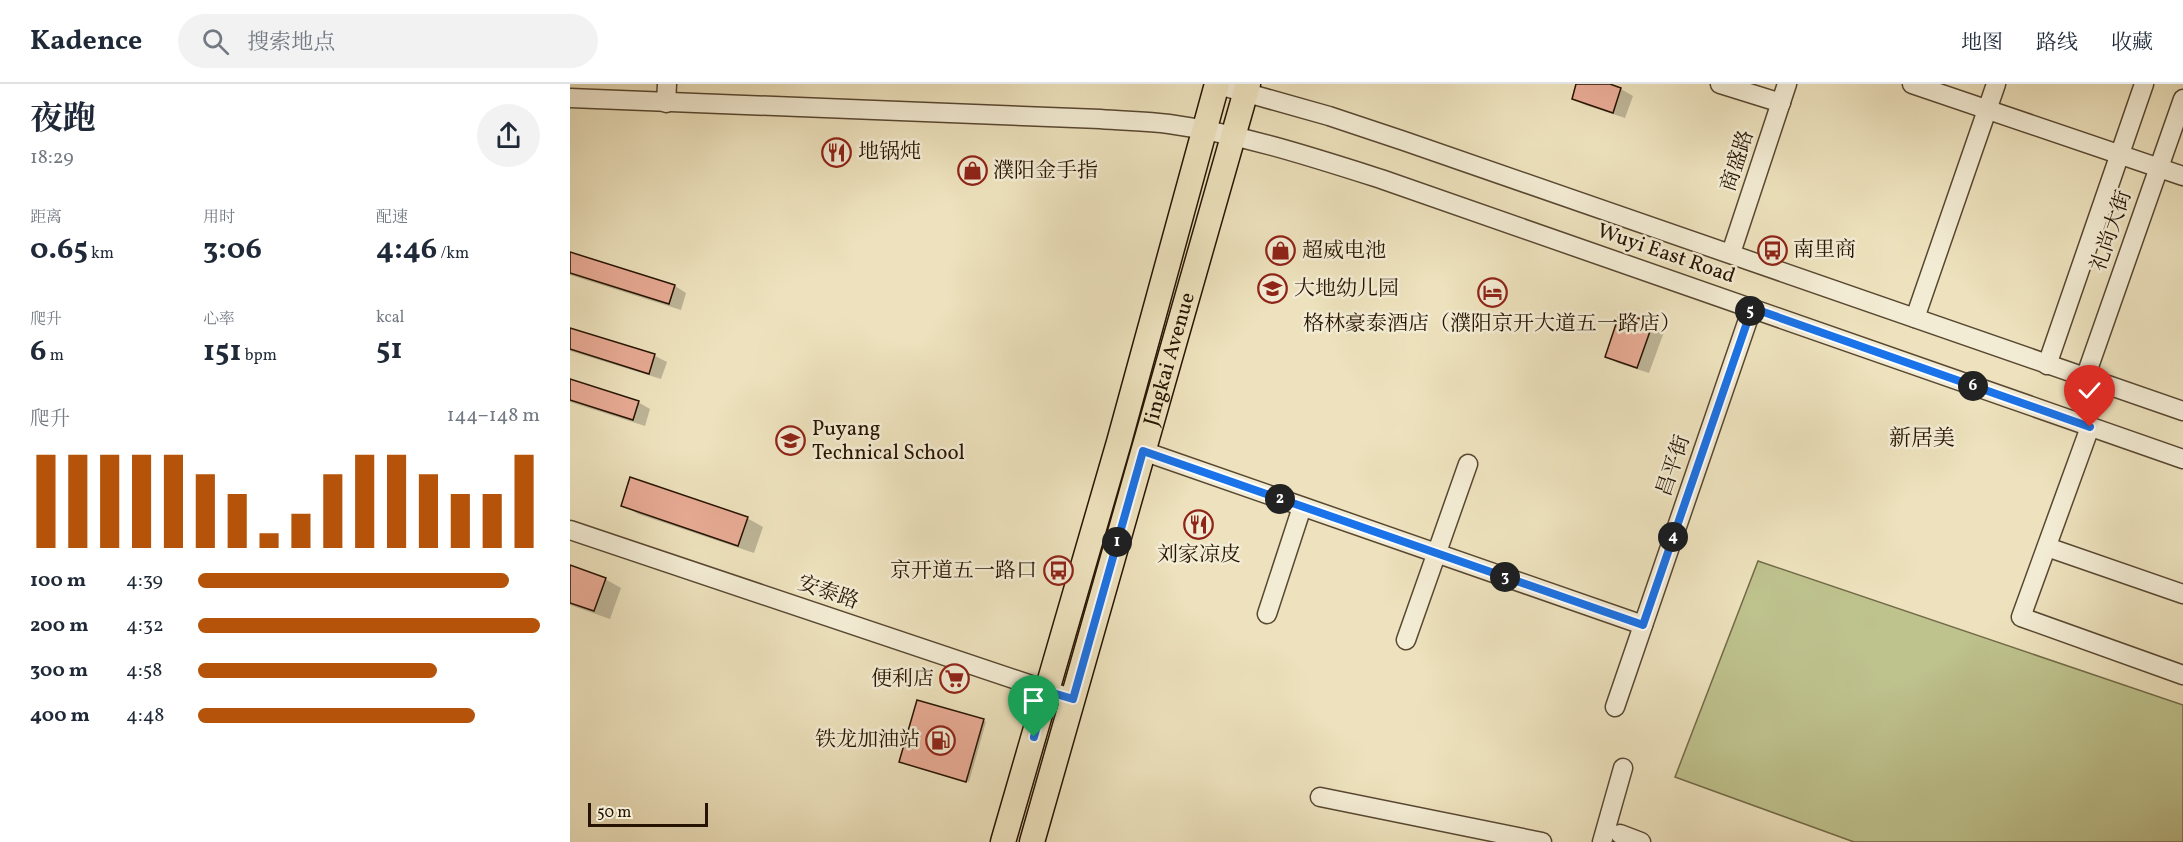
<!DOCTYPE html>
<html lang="zh">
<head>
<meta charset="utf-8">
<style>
	body { margin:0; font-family:Vollkorn,"Noto Serif SC",serif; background:#f2f2f3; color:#1f2937; height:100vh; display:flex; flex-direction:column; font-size:22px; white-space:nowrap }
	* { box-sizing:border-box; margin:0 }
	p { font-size:20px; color:#747a83 }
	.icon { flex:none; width:33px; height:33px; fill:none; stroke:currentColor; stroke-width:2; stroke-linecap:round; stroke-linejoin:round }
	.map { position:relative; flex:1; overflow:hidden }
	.sheet { display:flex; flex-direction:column; background:#fff; width:570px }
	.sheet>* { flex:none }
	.scale { position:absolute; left:18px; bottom:15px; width:120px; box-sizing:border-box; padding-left:6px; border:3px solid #261302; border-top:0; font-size:16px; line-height:21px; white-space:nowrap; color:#261302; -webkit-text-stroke:4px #f3ecd4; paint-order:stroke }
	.pin { position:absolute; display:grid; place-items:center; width:51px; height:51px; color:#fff; margin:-62px -26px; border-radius:50% 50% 50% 0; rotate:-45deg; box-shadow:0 0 6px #0007 }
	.pin .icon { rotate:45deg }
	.km { position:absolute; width:30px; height:30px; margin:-15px; border-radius:50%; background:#222; color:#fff; font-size:16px; line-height:30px; text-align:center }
	.round { display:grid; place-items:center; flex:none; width:63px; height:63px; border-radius:32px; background:#f2f2f3 }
	.overview { display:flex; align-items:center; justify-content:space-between; height:102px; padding:0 30px }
	h1 { font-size:33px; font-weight:700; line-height:45px }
	.stats { display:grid; grid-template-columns:repeat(3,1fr); gap:9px; height:102px; padding:6px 30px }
	.stats div { display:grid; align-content:center }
	.stats b { font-size:30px; font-weight:700 }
	.stats small { font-size:16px; font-weight:400 }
	.stats p { font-size:16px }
	.chart { height:168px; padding:12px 30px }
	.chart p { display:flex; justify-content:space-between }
	.chart svg { width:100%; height:108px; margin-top:6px; stroke:#b45309; stroke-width:6 }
	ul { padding:0 30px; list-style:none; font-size:20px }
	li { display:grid; grid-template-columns:96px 72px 1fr; align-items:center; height:45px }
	li i { height:15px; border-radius:8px; background:#b45309 }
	header { display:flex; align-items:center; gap:36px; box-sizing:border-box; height:84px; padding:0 30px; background:#fff; border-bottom:2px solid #e0e1e3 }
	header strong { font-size:28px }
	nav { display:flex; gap:33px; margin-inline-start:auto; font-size:21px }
	.search { width:420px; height:54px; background:#f2f2f3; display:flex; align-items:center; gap:15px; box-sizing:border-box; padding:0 21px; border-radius:33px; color:#747a83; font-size:22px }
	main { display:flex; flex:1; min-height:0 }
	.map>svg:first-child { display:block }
	.green { fill:#bec28d; stroke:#726a48; stroke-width:1.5 }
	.shadow { fill:#0003 }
	.building { fill:#e8ab95; stroke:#261302; stroke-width:1.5 }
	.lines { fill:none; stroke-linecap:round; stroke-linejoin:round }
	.minor-casing { stroke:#584731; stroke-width:21 }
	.major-casing { stroke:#261302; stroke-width:27 }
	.minor { stroke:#f3ecd4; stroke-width:18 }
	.major { stroke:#ede2bd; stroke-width:24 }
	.route-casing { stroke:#fff; stroke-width:12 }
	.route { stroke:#1a73e8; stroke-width:8 }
	.labels { text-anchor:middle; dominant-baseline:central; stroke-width:5; stroke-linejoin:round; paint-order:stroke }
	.poi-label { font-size:21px; fill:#261302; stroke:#f3ecd4; text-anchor:start }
	.street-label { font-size:21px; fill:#261302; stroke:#f3ecd4 }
	.neighbourhood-label { font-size:22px; fill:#261302; stroke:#f3ecd4 }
</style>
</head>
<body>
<header>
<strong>Kadence</strong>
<div class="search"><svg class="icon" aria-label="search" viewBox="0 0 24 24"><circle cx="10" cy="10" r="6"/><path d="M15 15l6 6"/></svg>搜索地点</div>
<nav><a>地图</a><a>路线</a><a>收藏</a></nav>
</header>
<main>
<section class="sheet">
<div class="overview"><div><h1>夜跑</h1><p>18:29</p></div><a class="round"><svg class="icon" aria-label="share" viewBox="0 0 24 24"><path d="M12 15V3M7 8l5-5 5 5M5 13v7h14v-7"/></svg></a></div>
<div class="stats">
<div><p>距离</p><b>0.65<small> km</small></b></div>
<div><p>用时</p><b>3:06</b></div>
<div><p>配速</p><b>4:46<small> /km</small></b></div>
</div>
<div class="stats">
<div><p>爬升</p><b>6<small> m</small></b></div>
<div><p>心率</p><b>151<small> bpm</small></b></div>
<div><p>kcal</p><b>51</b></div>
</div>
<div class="chart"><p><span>爬升</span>144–148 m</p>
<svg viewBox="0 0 160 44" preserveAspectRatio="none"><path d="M5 44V6M15 44V6M25 44V6M35 44V6M45 44V6M55 44V14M65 44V22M75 44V38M85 44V30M95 44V14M105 44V6M115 44V6M125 44V14M135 44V22M145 44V22M155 44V6"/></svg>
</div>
<ul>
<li><b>100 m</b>4:39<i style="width:91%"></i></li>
<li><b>200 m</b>4:32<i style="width:100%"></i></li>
<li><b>300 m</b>4:58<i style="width:70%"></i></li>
<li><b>400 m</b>4:48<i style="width:81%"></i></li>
</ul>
</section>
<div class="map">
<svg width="1613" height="758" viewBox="0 0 1613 758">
	<rect width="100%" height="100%" fill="#ede2bd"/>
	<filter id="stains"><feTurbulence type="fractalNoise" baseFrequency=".00333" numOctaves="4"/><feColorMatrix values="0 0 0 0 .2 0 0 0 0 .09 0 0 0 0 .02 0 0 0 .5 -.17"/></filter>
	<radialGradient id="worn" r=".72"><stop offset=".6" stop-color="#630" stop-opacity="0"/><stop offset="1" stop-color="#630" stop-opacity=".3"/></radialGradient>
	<polygon class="green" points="1188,477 1613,621 1613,758 1284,758 1105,693"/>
	<g class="shadow">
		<polygon points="1008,0 1036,0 1051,5 1063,12 1055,34 1015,21 1003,15"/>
		<polygon points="0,170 105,202 116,209 111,226 0,191"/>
		<polygon points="1082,241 1094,248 1079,289 1048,279 1036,272"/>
		<polygon points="0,245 85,272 97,278 91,295 0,267"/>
		<polygon points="0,297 68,318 80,325 75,342 0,318"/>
		<polygon points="53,421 177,434 193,443 184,469 68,430"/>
		<polygon points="0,483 35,495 51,504 40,535 0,521"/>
		<polygon points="413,636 416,638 399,698 334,679"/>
	</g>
	<g class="building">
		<polygon points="1006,0 1040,0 1051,4 1043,29 1002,15"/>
		<polygon points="0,168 105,201 99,220 0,189"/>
		<polygon points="1050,228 1083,239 1067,284 1035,273"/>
		<polygon points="0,244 85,270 79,290 0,265"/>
		<polygon points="0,295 69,317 63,336 0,316"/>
		<polygon points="60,393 178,433 168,462 51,422"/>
		<polygon points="0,481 36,494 24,527 0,519"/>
		<polygon points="347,616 414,635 396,698 329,678"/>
	</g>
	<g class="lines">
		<defs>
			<g id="minor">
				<polyline points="645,0 759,32 834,57 1613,327"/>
				<polyline points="1150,0 1211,19"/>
				<polyline points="1342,0 1613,92"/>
				<path d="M 0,14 L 530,35 C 553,37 576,37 599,40 C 671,50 742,73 811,95 L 1613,375"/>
				<polyline points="96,19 97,0"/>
				<polyline points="1161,169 1217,0"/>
				<polyline points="1345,234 1426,0"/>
				<polyline points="1477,281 1574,0"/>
				<polyline points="1515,294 1613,15"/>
				<polyline points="1520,343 1451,533 1613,591"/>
				<polyline points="573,367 1073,541"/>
				<polyline points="0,446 503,615"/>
				<polyline points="1477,463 1613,510"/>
				<polyline points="697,530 732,423"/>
				<polyline points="836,556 898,380"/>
				<polyline points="1045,623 1182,224"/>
				<polyline points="750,713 972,758"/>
				<polyline points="1050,750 1071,758"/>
				<polyline points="1032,758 1053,684"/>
			</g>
			<g id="major">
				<polyline points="433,758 549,358 647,0"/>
				<path id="s1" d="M 462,758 L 678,0"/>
			</g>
		</defs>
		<use href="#minor" class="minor-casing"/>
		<use href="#major" class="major-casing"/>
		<use href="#minor" class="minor"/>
		<use href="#major" class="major"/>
	</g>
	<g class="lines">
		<defs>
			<polyline id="route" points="464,653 476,607 503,615 573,367 1073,541 1182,224 1520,343"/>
		</defs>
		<use href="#route" class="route-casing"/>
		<use href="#route" class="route"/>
	</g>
	<defs>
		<symbol id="restaurant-ring" viewBox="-11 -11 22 22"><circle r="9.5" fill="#f3ecd4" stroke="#8f2418" stroke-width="1.5"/><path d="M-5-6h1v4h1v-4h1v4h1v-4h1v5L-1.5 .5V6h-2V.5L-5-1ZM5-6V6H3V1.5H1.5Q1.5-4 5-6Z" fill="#8f2418"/></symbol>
		<symbol id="shop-ring" viewBox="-11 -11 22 22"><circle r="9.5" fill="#f3ecd4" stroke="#8f2418" stroke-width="1.5"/><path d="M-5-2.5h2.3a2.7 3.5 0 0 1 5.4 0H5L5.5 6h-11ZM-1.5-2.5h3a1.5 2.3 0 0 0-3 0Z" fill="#8f2418"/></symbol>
		<symbol id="bus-ring" viewBox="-11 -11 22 22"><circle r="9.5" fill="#f3ecd4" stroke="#8f2418" stroke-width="1.5"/><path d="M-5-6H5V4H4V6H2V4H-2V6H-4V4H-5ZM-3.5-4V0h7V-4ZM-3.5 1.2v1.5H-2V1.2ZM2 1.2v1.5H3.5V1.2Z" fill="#8f2418"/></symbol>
		<symbol id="school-ring" viewBox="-11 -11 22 22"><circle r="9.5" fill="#f3ecd4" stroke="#8f2418" stroke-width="1.5"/><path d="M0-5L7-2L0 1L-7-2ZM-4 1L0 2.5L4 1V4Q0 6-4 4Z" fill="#8f2418"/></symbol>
		<symbol id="hotel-ring" viewBox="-11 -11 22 22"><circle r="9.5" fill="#f3ecd4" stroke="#8f2418" stroke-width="1.5"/><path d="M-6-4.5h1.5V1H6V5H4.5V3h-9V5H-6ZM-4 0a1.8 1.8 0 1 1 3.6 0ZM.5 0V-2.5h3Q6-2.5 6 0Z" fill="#8f2418"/></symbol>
		<symbol id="supermarket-ring" viewBox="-11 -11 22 22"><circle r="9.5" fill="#f3ecd4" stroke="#8f2418" stroke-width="1.5"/><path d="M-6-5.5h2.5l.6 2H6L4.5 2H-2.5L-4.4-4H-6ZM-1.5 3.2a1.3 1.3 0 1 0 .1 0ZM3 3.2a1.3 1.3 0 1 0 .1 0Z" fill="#8f2418"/></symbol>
		<symbol id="fuel-ring" viewBox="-11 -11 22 22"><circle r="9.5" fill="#f3ecd4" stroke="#8f2418" stroke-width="1.5"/><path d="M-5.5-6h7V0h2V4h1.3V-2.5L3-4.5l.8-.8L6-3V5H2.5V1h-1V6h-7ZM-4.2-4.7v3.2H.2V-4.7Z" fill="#8f2418"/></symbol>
	</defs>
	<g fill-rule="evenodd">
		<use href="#restaurant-ring" x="250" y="52" width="33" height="33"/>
		<use href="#shop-ring" x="386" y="70" width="33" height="33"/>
		<use href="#bus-ring" x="1186" y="150" width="33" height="33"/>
		<use href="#shop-ring" x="694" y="150" width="33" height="33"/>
		<use href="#school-ring" x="686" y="188" width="33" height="33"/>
		<use href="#hotel-ring" x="906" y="192" width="33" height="33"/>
		<use href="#school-ring" x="204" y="340" width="33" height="33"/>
		<use href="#restaurant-ring" x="612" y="424" width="33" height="33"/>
		<use href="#bus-ring" x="472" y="470" width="33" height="33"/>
		<use href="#supermarket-ring" x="368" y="578" width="33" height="33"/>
		<use href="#fuel-ring" x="354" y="640" width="33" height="33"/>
	</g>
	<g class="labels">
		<g class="poi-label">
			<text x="288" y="68">地锅炖</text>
			<text x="423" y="87">濮阳金手指</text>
			<text x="1223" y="166">南里商</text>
			<text x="732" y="167">超威电池</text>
			<text x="724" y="205">大地幼儿园</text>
			<text x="922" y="240" text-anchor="middle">格林豪泰酒店（濮阳京开大道五一路店）</text>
			<text x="242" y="345">Puyang<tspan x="242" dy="24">Technical School</tspan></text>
			<text x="629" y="471" text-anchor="middle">刘家凉皮</text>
			<text x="467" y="487" text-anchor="end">京开道五一路口</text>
			<text x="364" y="595" text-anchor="end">便利店</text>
			<text x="350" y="656" text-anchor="end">铁龙加油站</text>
		</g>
		<g class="street-label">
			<text transform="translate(1168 77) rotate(-72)">商盛路</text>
			<text transform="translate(1542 147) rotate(-71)">礼尚大街</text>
			<text transform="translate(1096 170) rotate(19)">Wuyi East Road</text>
			<text stroke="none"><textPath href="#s1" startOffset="502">Jingkai Avenue</textPath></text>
			<text transform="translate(1104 382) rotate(-71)">昌平街</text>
			<text transform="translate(258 509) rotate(19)">安泰路</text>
		</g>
		<g class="neighbourhood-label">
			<text x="1352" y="355">新居美</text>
		</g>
	</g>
	<rect width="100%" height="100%" filter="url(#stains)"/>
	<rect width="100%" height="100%" fill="url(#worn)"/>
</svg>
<div class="scale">50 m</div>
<div class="pin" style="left:464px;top:653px;background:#1e9e55"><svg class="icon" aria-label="arrive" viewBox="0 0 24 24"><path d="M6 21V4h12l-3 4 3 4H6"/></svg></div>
<div class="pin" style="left:1520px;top:343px;background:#d93025"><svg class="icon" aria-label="check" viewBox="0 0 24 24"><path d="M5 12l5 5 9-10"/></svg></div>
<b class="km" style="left:547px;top:458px">1</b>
<b class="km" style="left:710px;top:415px">2</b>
<b class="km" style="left:935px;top:493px">3</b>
<b class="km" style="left:1103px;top:453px">4</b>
<b class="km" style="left:1180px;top:227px">5</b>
<b class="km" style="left:1403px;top:302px">6</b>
</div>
</main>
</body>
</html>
